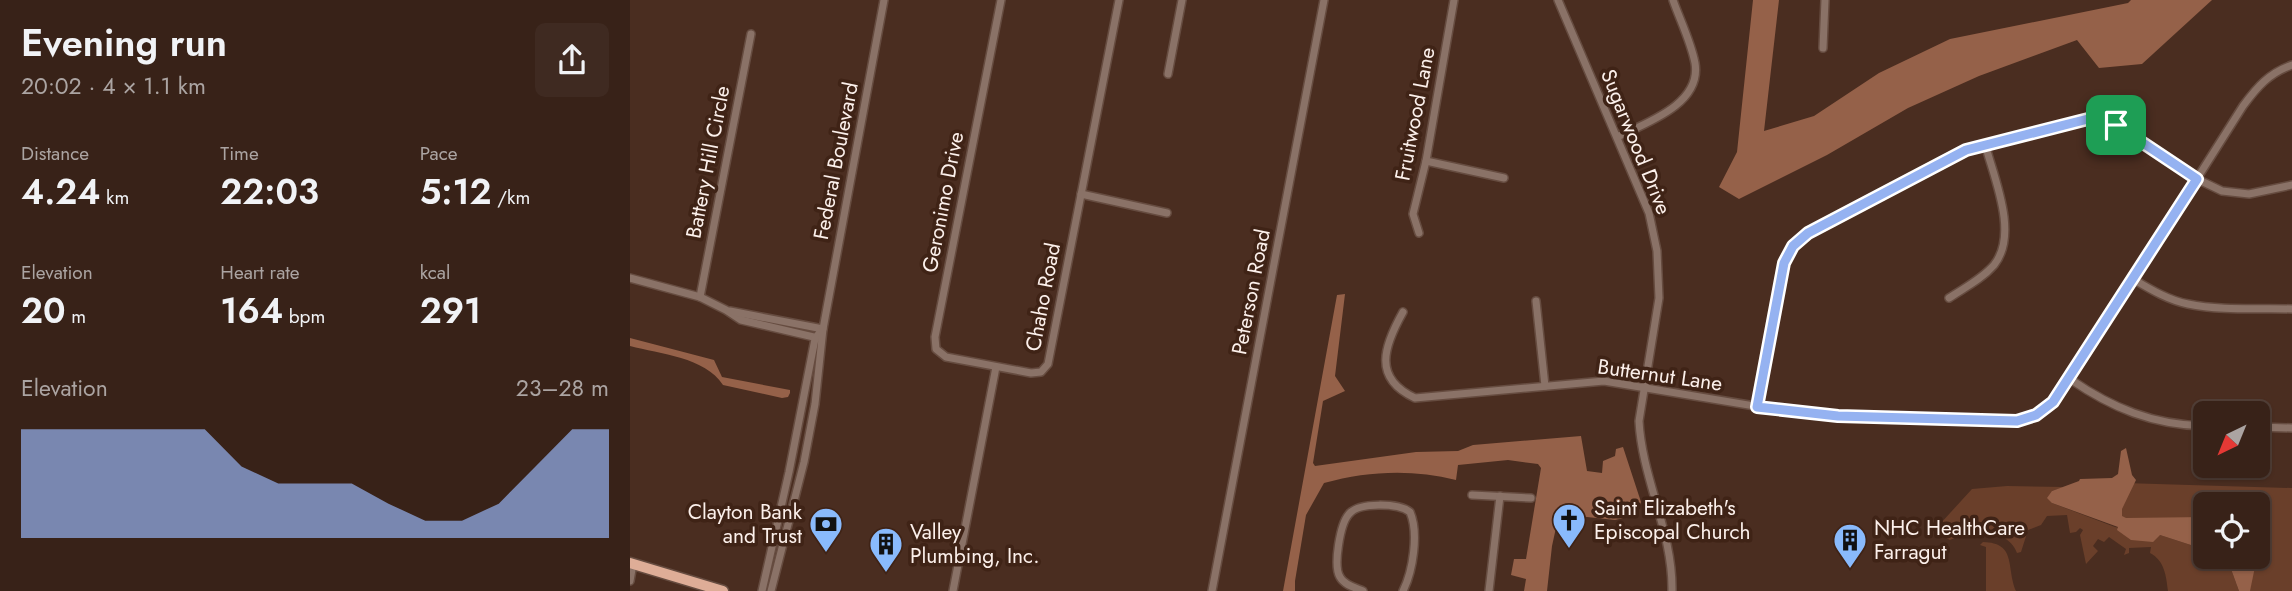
<!DOCTYPE html>
<html lang="en">
<head>
<meta charset="utf-8">
<style>
	body { margin:0; font-family:Jost,sans-serif; background:#3f2a21; color:#f1f3f6; height:100vh; display:flex; flex-direction:column; font-size:26px; white-space:nowrap }
	* { box-sizing:border-box; margin:0 }
	p { font-size:23px; color:#aba4a2 }
	.icon { flex:none; width:38px; height:38px; fill:none; stroke:currentColor; stroke-width:2; stroke-linecap:round; stroke-linejoin:round }
	.map { position:relative; flex:1; overflow:hidden }
	.side { display:flex; flex-direction:column; background:#382218; width:630px }
	.side>* { flex:none }
	.needle { width:46px; rotate:223deg }
	.controls { position:absolute; left:1563px; top:401px; display:grid; gap:14px }
	.controls a { display:grid; place-items:center; width:77px; height:77px; border-radius:10px; background:#382218; box-shadow:0 2px 5px #0004,0 0 0 2px #523f37; font-size:35px }
	.pin { position:absolute; display:grid; place-items:center; width:60px; height:60px; color:#fff; margin:-30px; border-radius:14px; box-shadow:0 4px 10px #0006 }
	.round { display:grid; place-items:center; flex:none; width:74px; height:74px; border-radius:10px; background:#3f2a21 }
	.head { display:flex; align-items:center; justify-content:space-between; height:119px; padding:0 21px }
	h1 { font-size:38px; font-weight:600; line-height:52px }
	.metrics { display:grid; grid-template-columns:repeat(3,1fr); gap:10px; height:119px; padding:7px 21px }
	.metrics div { display:grid; align-content:center }
	.metrics b { font-size:35px; font-weight:600 }
	.metrics small { font-size:19px; font-weight:400 }
	.metrics p { font-size:19px }
	.chart { height:196px; padding:14px 21px }
	.chart p { display:flex; justify-content:space-between }
	.chart svg { width:100%; height:126px; margin-top:7px; fill:#95b2f1; opacity:.7 }
	main { display:flex; flex:1; min-height:0 }
	.map>svg:first-child { display:block }
	.green { fill:#6a3f2a }
	.forest { fill:#956149 }
	.lines { fill:none; stroke-linecap:round; stroke-linejoin:round }
	.minor-casing { stroke:#664c40; stroke-width:10 }
	.primary-casing { stroke:#664c40; stroke-width:13 }
	.minor { stroke:#8a7267; stroke-width:7 }
	.primary { stroke:#dead97; stroke-width:10 }
	.route-casing { stroke:#fff; stroke-width:14 }
	.route { stroke:#95b2f1; stroke-width:9 }
	.labels { text-anchor:middle; dominant-baseline:central; stroke-width:7; stroke-linejoin:round; paint-order:stroke }
	.street-label { font-size:21px; fill:#fcf0eb; stroke:#3f2316 }
	.poi-label { font-size:21px; fill:#fcf0eb; stroke:#3f2316; text-anchor:start }
</style>
</head>
<body>
<main>
<section class="side">
<div class="head"><div><h1>Evening run</h1><p>20:02 · 4 × 1.1 km</p></div><a class="round"><svg class="icon" aria-label="share" viewBox="0 0 24 24"><path d="M12 15V3M7 8l5-5 5 5M5 13v7h14v-7"/></svg></a></div>
<div class="metrics">
<div><p>Distance</p><b>4.24<small> km</small></b></div>
<div><p>Time</p><b>22:03</b></div>
<div><p>Pace</p><b>5:12<small> /km</small></b></div>
</div>
<div class="metrics">
<div><p>Elevation</p><b>20<small> m</small></b></div>
<div><p>Heart rate</p><b>164<small> bpm</small></b></div>
<div><p>kcal</p><b>291</b></div>
</div>
<div class="chart"><p><span>Elevation</span>23–28 m</p>
<svg viewBox="0 0 160 44" preserveAspectRatio="none"><path d="M0 44V6L10 6L20 6L30 6L40 6L50 6L60 19L70 25L80 25L90 25L100 32L110 38L120 38L130 32L140 19L150 6L160 6V44z"/></svg>
</div>
</section>
<div class="map">
<svg width="1662" height="591" viewBox="0 0 1662 591">
	<rect width="100%" height="100%" fill="#4a2d20"/>
	<g class="green">
		<polygon points="1494,483 1662,488 1662,591 1617,591 1622,557 1628,556 1628,504 1575,504 1575,522 1490,522"/>
		<path d="M 1377,486 L 1434,487 L 1422,491 L 1422,503 L 1485,527 L 1530,535 L 1567,547 L 1575,547 L 1575,556 L 1606,557 L 1601,569 L 1609,591 L 1538,591 C 1536,576 1535,561 1520,553 L 1521,547 L 1499,548 L 1499,553 L 1494,555 L 1496,549 L 1479,537 L 1474,542 L 1468,539 L 1463,546 L 1468,551 L 1456,564 L 1450,535 L 1453,530 L 1450,528 L 1446,532 L 1440,533 L 1437,515 L 1417,516 L 1411,525 L 1398,530 L 1391,552 L 1387,553 C 1377,527 1341,530 1320,540 L 1314,537 L 1317,531 L 1310,524 L 1342,489 Z"/>
		<path d="M 1353,542 C 1387,543 1376,567 1386,591 L 1356,591 L 1356,547 L 1350,545 Z"/>
	</g>
	<g class="forest">
		<polygon points="1123,0 1149,0 1134,131 1184,116 1249,73 1320,39 1498,3 1501,0 1582,0 1512,64 1469,68 1447,40 1349,76 1278,108 1197,155 1109,199 1089,187 1107,152"/>
		<path d="M 715,294 L 705,376 L 715,391 L 693,401 L 683,463 L 685,466 L 786,452 L 828,451 L 843,445 L 951,436 L 957,471 L 972,473 L 973,461 L 985,456 L 986,449 L 993,447 L 1011,502 L 1006,515 L 985,520 L 929,514 L 922,546 L 917,591 L 894,591 L 896,579 L 881,575 L 884,559 L 896,559 L 911,468 L 908,464 L 878,460 L 828,465 L 826,480 C 782,469 738,471 694,483 L 676,515 L 665,581 L 665,591 L 653,591 L 707,295 Z"/>
		<path d="M 0,338 L 84,360 L 92,377 L 160,390 L 160,393 L 158,397 L 152,398 L 93,385 C 75,357 30,354 0,346 Z"/>
		<polygon points="1496,448 1502,475 1506,480 1492,509 1492,516 1496,518 1575,517 1575,547 1567,547 1530,535 1523,542 1501,540 1487,530 1488,527 1422,503 1417,498 1422,491 1449,481 1450,479 1482,478 1488,474 1491,451"/>
		<polygon points="1606,556 1627,557 1620,591 1609,591 1601,569"/>
	</g>
	<g class="lines">
		<defs>
			<g id="minor">
				<polyline points="371,0 305,337 306,349 316,357 401,373 411,372 418,364 489,0"/>
				<path d="M 928,0 L 1019,213 L 1027,251 L 1029,298 L 1009,421 C 1012,479 1043,532 1042,591"/>
				<polyline points="1193,48 1195,0"/>
				<polyline points="538,74 552,0"/>
				<path d="M 987,137 C 1016,123 1072,104 1065,63 C 1061,42 1050,20 1043,0"/>
				<polyline points="796,161 874,178"/>
				<polyline points="451,194 537,213"/>
				<polyline points="789,233 783,214 796,161 824,0"/>
				<polyline points="0,278 70,297 96,310 111,320 188,338"/>
				<path d="M 1503,279 C 1520,289 1538,300 1558,304 C 1591,311 1628,308 1662,309"/>
				<polyline points="70,297 121,34"/>
				<path d="M 1319,298 C 1334,288 1352,279 1364,265 C 1389,234 1364,178 1355,144"/>
				<polyline points="906,301 915,386"/>
				<polyline points="100,311 193,329"/>
				<path d="M 773,312 C 754,346 742,378 785,398 L 974,381 L 1173,414 L 1387,421 C 1415,412 1423,403 1440,379"/>
				<polyline points="1127,407 1154,263 1163,246 1178,233 1336,150 1462,118 1486,125 1567,179 1592,191 1619,194 1662,185"/>
				<path d="M 1575,426 C 1523,425 1482,408 1440,379 L 1613,106 C 1627,87 1639,73 1662,65"/>
				<polyline points="1628,427 1662,428"/>
				<polyline points="842,495 901,498"/>
				<polyline points="0,581 3,564"/>
				<polyline points="132,591 159,472 185,339 192,329"/>
				<polyline points="141,591 174,462 185,404 193,329 254,0"/>
				<polyline points="323,591 366,367"/>
				<polyline points="582,591 694,0"/>
				<path d="M 733,591 C 726,588 714,585 710,577 C 703,566 710,524 719,514 C 729,502 768,503 780,512 C 789,533 783,571 773,591"/>
				<polyline points="859,591 870,496"/>
			</g>
			<polyline id="primary" points="0,563 93,591"/>
		</defs>
		<use href="#minor" class="minor-casing"/>
		<use href="#primary" class="primary-casing"/>
		<use href="#minor" class="minor"/>
		<use href="#primary" class="primary"/>
	</g>
	<g class="lines">
		<defs>
			<polygon id="route" points="1462,118 1486,125 1567,179 1423,402 1406,415 1387,421 1208,416 1127,407 1154,263 1163,246 1178,233 1336,150"/>
		</defs>
		<use href="#route" class="route-casing"/>
		<use href="#route" class="route"/>
	</g>
	<defs>
		<symbol id="church-pin" viewBox="-11 -11 22 30"><path d="M0 17L-7.5 6A9.5 9.5 0 1 1 7.5 6Z" fill="#89bafc" stroke="#3f2316"/><path d="M-1.2-6h2.4v3.5h3.3v2.4h-3.3V6h-2.4V-.1h-3.3v-2.4h3.3Z" fill="#111"/></symbol>
		<symbol id="bank-pin" viewBox="-11 -11 22 30"><path d="M0 17L-7.5 6A9.5 9.5 0 1 1 7.5 6Z" fill="#89bafc" stroke="#3f2316"/><path d="M-6-4H6V4H-6ZM0-2.3a2.3 2.3 0 1 0 0 4.6a2.3 2.3 0 1 0 0-4.6Z" fill="#111"/></symbol>
		<symbol id="building-pin" viewBox="-11 -11 22 30"><path d="M0 17L-7.5 6A9.5 9.5 0 1 1 7.5 6Z" fill="#89bafc" stroke="#3f2316"/><path d="M-4-6H4V6H1V3H-1V6H-4ZM-2.5-4.3h1.7v1.8h-1.7ZM.8-4.3h1.7v1.8H.8ZM-2.5-1h1.7V.8h-1.7ZM.8-1h1.7V.8H.8Z" fill="#111"/></symbol>
	</defs>
	<g fill-rule="evenodd">
		<use href="#church-pin" x="920" y="501" width="38" height="52"/>
		<use href="#bank-pin" x="177" y="505" width="38" height="52"/>
		<use href="#building-pin" x="1201" y="521" width="38" height="52"/>
		<use href="#building-pin" x="237" y="525" width="38" height="52"/>
	</g>
	<g class="labels">
		<g class="street-label">
			<text transform="translate(785 114) rotate(-79)">Fruitwood Lane</text>
			<text transform="translate(1006 142) rotate(68)">Sugarwood Drive</text>
			<text transform="translate(206 161) rotate(-79)">Federal Boulevard</text>
			<text transform="translate(78 162) rotate(-79)">Battery Hill Circle</text>
			<text transform="translate(313 202) rotate(-79)">Geronimo Drive</text>
			<text transform="translate(621 292) rotate(-79)">Peterson Road</text>
			<text transform="translate(413 297) rotate(-79)">Chaho Road</text>
			<text transform="translate(1030 375) rotate(8)">Butternut Lane</text>
		</g>
		<g class="poi-label">
			<text x="964" y="508">Saint Elizabeth's<tspan x="964" dy="24">Episcopal Church</tspan></text>
			<text x="172" y="512" text-anchor="end">Clayton Bank<tspan x="172" dy="24">and Trust</tspan></text>
			<text x="1244" y="528">NHC HealthCare<tspan x="1244" dy="24">Farragut</tspan></text>
			<text x="280" y="532">Valley<tspan x="280" dy="24">Plumbing, Inc.</tspan></text>
		</g>
	</g>
</svg>
<div class="controls">
<a><svg class="needle" viewBox="-14 -14 28 28"><path d="M0-13l5 13h-10z" fill="#e53935"/><path d="M0 13l5-13h-10z" fill="#aba4a2"/></svg></a>
<a><svg class="icon" aria-label="locate" viewBox="0 0 24 24"><circle cx="12" cy="12" r="6"/><path d="M12 2v4M12 18v4M2 12h4M18 12h4"/></svg></a>
</div>
<div class="pin" style="left:1486px;top:125px;background:#1e9e55"><svg class="icon" aria-label="arrive" viewBox="0 0 24 24"><path d="M6 21V4h12l-3 4 3 4H6"/></svg></div>
</div>
</main>
</body>
</html>
